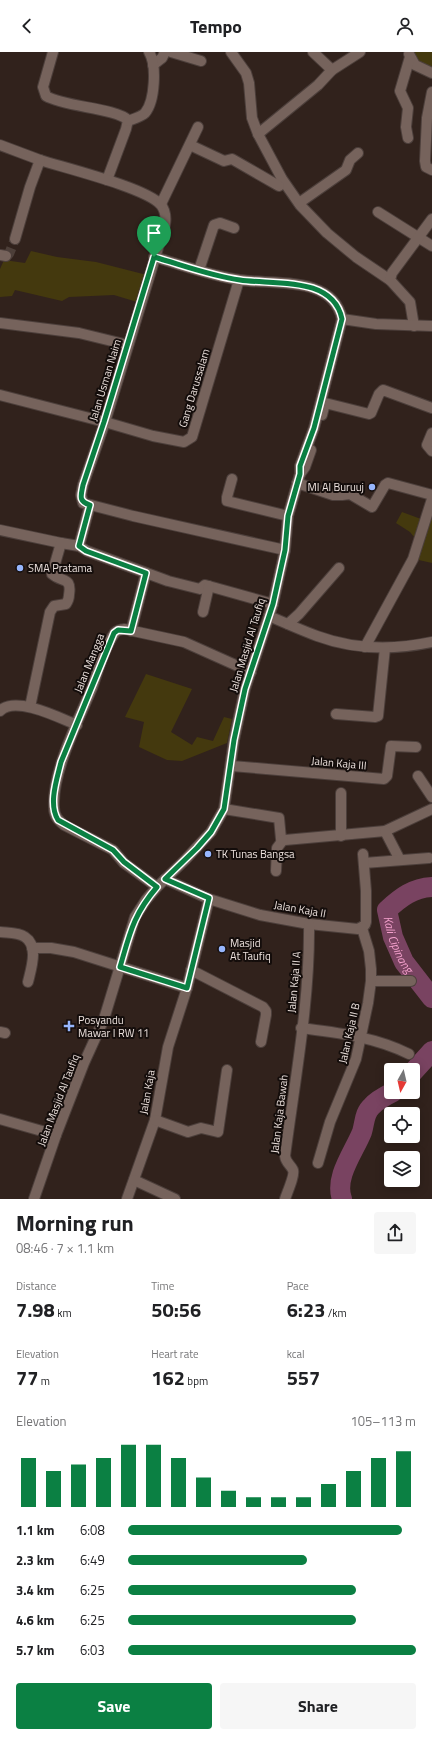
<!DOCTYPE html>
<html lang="en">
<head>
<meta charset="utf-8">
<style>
	body { margin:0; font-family:"Titillium Web",sans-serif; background:#f6f6f6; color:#202124; height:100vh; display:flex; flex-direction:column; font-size:15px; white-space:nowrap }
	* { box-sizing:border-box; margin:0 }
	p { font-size:13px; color:#757577 }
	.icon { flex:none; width:22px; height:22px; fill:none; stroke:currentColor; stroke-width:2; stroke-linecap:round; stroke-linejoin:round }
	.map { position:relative; height:1147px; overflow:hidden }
	.sheet { display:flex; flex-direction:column; background:#fff; flex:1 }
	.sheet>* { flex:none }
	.needle { width:26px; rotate:188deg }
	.tools { position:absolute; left:384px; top:1011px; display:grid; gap:8px }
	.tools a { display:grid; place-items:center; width:36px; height:36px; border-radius:4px; background:#fff; box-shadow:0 2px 10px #0003; font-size:20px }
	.pin { position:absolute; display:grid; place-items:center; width:34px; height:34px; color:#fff; margin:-41px -17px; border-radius:50% 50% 50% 0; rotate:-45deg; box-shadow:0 0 4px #0007 }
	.pin .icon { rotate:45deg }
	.round { display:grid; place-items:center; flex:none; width:42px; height:42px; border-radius:4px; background:#f6f6f6 }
	.overview { display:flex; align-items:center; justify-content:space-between; height:68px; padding:0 16px }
	h1 { font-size:22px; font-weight:700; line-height:30px }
	.stats { display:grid; grid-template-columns:repeat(3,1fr); gap:6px; height:68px; padding:4px 16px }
	.stats div { display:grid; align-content:center }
	.stats b { font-size:20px; font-weight:700 }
	.stats small { font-size:11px; font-weight:400 }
	.stats p { font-size:11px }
	.chart { height:112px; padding:8px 16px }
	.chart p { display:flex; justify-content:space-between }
	.chart svg { width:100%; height:72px; margin-top:4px; stroke:#0b8043; stroke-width:6 }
	.button { display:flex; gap:8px; margin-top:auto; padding:8px 16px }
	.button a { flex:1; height:46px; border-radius:4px; background:#0b8043; color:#fff; font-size:16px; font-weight:700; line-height:46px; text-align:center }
	.button a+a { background:#f6f6f6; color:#202124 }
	ul { padding:0 16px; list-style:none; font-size:13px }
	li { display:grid; grid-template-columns:64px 48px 1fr; align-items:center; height:30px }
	li i { height:10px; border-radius:5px; background:#0b8043 }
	header { display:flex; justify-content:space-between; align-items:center; height:52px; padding:0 16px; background:#fff; font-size:18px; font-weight:700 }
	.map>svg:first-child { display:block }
	.green { fill:#44390e }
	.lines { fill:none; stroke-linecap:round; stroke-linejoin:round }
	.river { stroke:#794361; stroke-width:20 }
	.minor-tunnel { stroke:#4d3f39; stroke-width:10; stroke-dasharray:10 5; stroke-linecap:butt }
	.minor-casing { stroke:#4c3f3b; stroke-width:12 }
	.tertiary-casing { stroke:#4c3f3b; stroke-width:12 }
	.minor { stroke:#76635c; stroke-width:10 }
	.tertiary { stroke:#76635c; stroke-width:10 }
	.route-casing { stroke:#fff; stroke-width:8 }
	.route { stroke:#0b8043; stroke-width:5 }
	.poi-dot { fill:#97b6fd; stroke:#140d0b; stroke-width:1.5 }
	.labels { text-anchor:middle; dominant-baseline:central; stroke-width:4; stroke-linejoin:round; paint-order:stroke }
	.street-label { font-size:11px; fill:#ede2de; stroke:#140d0b }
	.poi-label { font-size:11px; fill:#ede2de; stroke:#140d0b; text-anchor:start }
	.water-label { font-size:12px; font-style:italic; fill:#f4a0cc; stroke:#140d0b }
</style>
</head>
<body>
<header><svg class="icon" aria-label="back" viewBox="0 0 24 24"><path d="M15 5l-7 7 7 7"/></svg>Tempo<svg class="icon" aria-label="person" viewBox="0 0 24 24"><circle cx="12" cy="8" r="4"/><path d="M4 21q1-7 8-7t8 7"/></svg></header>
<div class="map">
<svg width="432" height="1147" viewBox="0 0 432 1147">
	<rect width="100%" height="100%" fill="#31221c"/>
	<g class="green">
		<polygon points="412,0 432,0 432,19 422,14"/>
		<polygon points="31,199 57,205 96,210 147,223 137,250 114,243 69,245 62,249 15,238 12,244 0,245 0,217 4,208 25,211"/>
		<polygon points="432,446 432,511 410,506 415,486 410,480 396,471 402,460 421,467"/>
		<polygon points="146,622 192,637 171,680 192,693 197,685 213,689 224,665 232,667 227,691 182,709 167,708 139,695 144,670 125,665"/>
	</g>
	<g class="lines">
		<g class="river">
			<path id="s1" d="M 432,835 C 413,836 401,845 387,858 L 393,885 L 404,910 L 432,946"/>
			<polyline points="413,1020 432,999"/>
			<path d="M 342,1147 C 334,1125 354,1100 362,1080 C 365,1070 364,1061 372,1054 C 377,1048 385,1044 393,1040"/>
		</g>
		<polyline class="minor-tunnel" points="6,204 9,202 15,187"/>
		<defs>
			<g id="minor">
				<path d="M 53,0 L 43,35 L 46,44 C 65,55 115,56 128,68 L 126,77 L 107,128"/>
				<polyline points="171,0 201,9"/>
				<polyline points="231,0 246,21 249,31 252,66 258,82 282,127 300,153 327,181 356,205 390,228"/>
				<polyline points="313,0 332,18"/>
				<polyline points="409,2 415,13 432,21"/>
				<polyline points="153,13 162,6 165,0"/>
				<polyline points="432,40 427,66 425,109 426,115 432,118"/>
				<path d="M 128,69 C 133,67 141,65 145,61 C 155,49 157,13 149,0"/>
				<polyline points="258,82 318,33 332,18 360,0"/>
				<polyline points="408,86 406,75 408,56 400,39 410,5"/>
				<path d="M 0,93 C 13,98 27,103 40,108 C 65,116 147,136 161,153 C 166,159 166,166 165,173 L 105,370 L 83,433 L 81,443 L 83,451 L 133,464 L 285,498"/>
				<polyline points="190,93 224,109 232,107 279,134"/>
				<polyline points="299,151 346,118 350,108 358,101"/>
				<polyline points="161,152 198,75"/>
				<polyline points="378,160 432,194"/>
				<polyline points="15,187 30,135 40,108"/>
				<polyline points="0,203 6,204"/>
				<path d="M 154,205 C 182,213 211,224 240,228 C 273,233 333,223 342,267"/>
				<polyline points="199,218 214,173 220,171 234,176"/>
				<polyline points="0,271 79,281 128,293"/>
				<polyline points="414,274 410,250 390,228 392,221 432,167"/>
				<polyline points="0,343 105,370 153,384 184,390 192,385 239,228"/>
				<polyline points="322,363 325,351 369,362 371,361 379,342 383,338 432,356"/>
				<polyline points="432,381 427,393 432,399"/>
				<polyline points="300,422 305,415 311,398"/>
				<polyline points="232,427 227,445 227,449 288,464"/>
				<polyline points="297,431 333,443 342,443 350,442 372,455 385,433 388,431 432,443"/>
				<polyline points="0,478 61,491"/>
				<polyline points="79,494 87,499 168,529 200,537 205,533 273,552"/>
				<polyline points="203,560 209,534"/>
				<path d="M 269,564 C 285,571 301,578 317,584 C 355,598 394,598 432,590"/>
				<polyline points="288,572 299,562 339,516"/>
				<polyline points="131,579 146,521"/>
				<polyline points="365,595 413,507 432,447"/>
				<path d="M 30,655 L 50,560 L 54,554 L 66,552 C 68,549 69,547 69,543 C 72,524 62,531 52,522 L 61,491 L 79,494 L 90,453"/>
				<path d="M 0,659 C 15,643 60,666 77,673"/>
				<polyline points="336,662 375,665 378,664 385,596"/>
				<polyline points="232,714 384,727 387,724 391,694 416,695"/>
				<polyline points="418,724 432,745"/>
				<polyline points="224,757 279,766 281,787 285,788 385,779 432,757"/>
				<polyline points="385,779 400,808"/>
				<polyline points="341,784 341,741"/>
				<polyline points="364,811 429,806"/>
				<polyline points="276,819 277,796 283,788"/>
				<polyline points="165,827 209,847 260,863 309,872 358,877 365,873 366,870 366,839 363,802"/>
				<path d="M 157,835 L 124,811 L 113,798 L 64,773 C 58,768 54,764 54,755 C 52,720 78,669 92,636 C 98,619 104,596 114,582 C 116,578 120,578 124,577 L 184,590 L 251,620"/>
				<path d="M 0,880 C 8,881 18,880 25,885 C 39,894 31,917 28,930"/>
				<polyline points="32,896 51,896 74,900 187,936 168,995 155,1068 127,1147"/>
				<polyline points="191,918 263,955 266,959 266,963 261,990"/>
				<polyline points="371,929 411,929"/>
				<polyline points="187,936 209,847"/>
				<path d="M 301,976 C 339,981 375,985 409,1002"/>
				<polyline points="0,980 5,981"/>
				<polyline points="0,1067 56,1083"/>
				<polyline points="155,1068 188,1080 201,1076 218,1080 227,1018"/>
				<polyline points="318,1111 330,1070 356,1007 368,951 371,929 371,917 369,899 362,876"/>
				<polyline points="134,1128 175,1147"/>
				<path d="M 285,1147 C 287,1141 295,1123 293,1118 C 290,1112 286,1111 285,1104 C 295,1027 310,949 309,872"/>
			</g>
			<polyline id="tertiary" points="34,1147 56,1083 84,1011 104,967 135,865 146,848 157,835 185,808 211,780 224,757 234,688 245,637 273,552 285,498 288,464 300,422 300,414 314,376 342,267 376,272 432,274"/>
		</defs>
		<use href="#minor" class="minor-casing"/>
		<use href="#tertiary" class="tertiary-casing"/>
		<use href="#minor" class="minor"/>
		<use href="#tertiary" class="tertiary"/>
	</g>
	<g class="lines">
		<defs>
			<path id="route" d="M 154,205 C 182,213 211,224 240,228 C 272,233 333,223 342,267 L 314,376 L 300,414 L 300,422 L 288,464 L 285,498 L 273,552 L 245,637 L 234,688 L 224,757 L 211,780 L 197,796 L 165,827 L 209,846 L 187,936 L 120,915 C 130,881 133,863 157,835 L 124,810 L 113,798 L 58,768 C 48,752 57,727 61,710 L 114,581 L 118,578 L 131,579 L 146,521 L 86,499 L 79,494 L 90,453 C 78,449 81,444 83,433 L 104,370 Z"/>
		</defs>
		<use href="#route" class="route-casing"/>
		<use href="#route" class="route"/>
	</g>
	<g class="poi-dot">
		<circle cx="372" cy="435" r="4"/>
		<circle cx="20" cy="516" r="4"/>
		<circle cx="208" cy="802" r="4"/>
		<circle cx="222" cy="897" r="4"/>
		<path d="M67 968h4v4h4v4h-4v4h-4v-4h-4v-4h4z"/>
	</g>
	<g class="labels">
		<g class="street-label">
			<text transform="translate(105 328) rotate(-73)">Jalan Usman Naim</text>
			<text transform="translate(194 336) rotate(-73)">Gang Darussalam</text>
			<text transform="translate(247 593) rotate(-73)">Jalan Masjid Al Taufiq</text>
			<text transform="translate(89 611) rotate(-68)">Jalan Mangga</text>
			<text transform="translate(339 711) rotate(5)">Jalan Kaja III</text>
			<text transform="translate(300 857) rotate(10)">Jalan Kaja II</text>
			<text transform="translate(294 930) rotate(-85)">Jalan Kaja II A</text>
			<text transform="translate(349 981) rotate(-77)">Jalan Kaja II B</text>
			<text transform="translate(147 1040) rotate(-80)">Jalan Kaja</text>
			<text transform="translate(58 1048) rotate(-69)">Jalan Masjid Al Taufiq</text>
			<text transform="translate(279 1062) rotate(-83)">Jalan Kaja Bawah</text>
		</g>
		<g class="poi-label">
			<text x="364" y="435" text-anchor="end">MI Al Buruuj</text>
			<text x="28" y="516">SMA Pratama</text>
			<text x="216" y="802">TK Tunas Bangsa</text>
			<text x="230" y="891">Masjid<tspan x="230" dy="13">At Taufiq</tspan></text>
			<text x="78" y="968">Posyandu<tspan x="78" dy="13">Mawar I RW 11</tspan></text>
		</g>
		<g class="water-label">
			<text stroke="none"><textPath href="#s1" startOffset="88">Kali Cipinang</textPath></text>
		</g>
	</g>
</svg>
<div class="tools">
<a><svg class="needle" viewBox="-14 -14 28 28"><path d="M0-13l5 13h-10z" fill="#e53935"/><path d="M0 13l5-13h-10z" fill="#757577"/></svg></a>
<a><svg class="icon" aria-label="locate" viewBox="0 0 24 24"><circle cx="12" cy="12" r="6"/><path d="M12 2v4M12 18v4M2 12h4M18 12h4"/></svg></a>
<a><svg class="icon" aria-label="layers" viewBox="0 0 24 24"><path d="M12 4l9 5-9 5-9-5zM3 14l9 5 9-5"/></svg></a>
</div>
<div class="pin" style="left:154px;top:205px;background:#1e9e55"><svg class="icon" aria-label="arrive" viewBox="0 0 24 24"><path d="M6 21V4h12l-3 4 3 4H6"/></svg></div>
</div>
<section class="sheet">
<div class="overview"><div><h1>Morning run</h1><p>08:46 · 7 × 1.1 km</p></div><a class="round"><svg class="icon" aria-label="share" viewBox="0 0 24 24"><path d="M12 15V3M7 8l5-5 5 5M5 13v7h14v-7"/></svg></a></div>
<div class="stats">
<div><p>Distance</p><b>7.98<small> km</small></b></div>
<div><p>Time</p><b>50:56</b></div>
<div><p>Pace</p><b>6:23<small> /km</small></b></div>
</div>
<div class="stats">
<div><p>Elevation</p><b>77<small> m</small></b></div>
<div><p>Heart rate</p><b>162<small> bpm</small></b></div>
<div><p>kcal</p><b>557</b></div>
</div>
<div class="chart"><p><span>Elevation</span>105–113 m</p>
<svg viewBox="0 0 160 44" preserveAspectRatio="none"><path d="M5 44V14M15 44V22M25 44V18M35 44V14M45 44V6M55 44V6M65 44V14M75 44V26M85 44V34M95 44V38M105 44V38M115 44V38M125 44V30M135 44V22M145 44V14M155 44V10"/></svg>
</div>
<ul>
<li><b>1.1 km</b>6:08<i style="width:95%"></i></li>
<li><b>2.3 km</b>6:49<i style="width:62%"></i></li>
<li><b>3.4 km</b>6:25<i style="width:79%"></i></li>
<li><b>4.6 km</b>6:25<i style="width:79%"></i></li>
<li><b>5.7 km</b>6:03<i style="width:100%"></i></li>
</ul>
<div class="button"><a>Save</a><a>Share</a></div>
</section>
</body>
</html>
